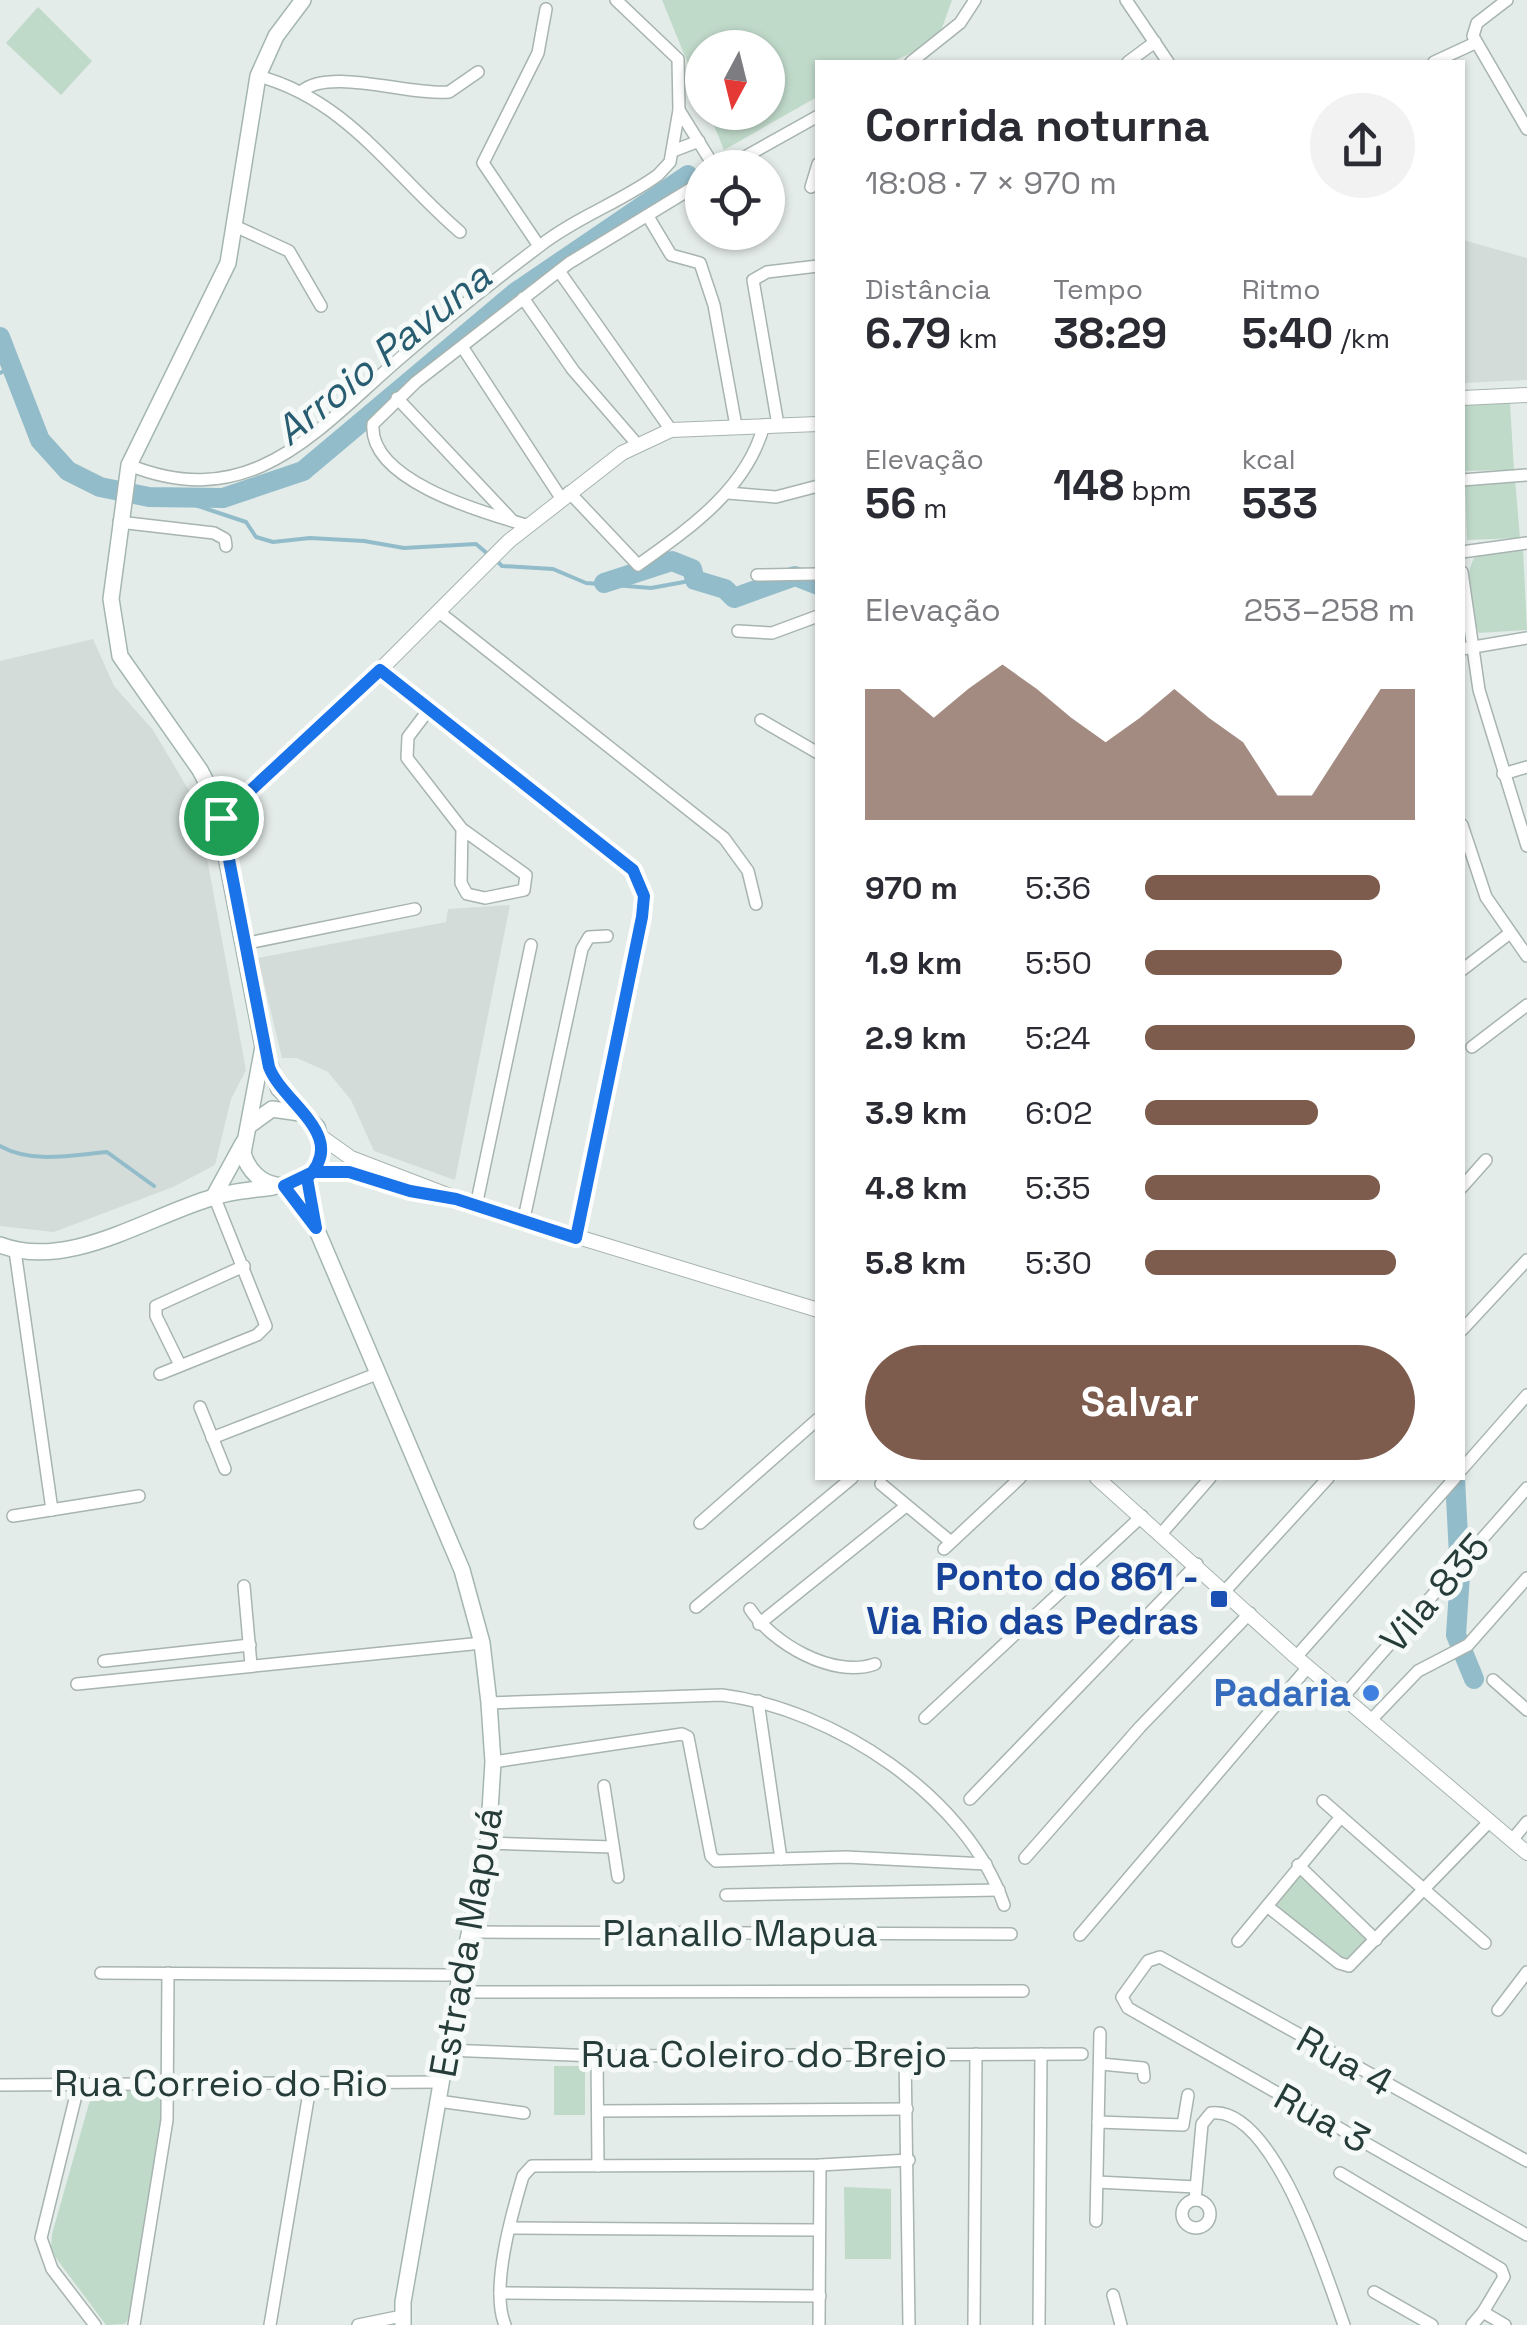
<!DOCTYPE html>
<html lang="pt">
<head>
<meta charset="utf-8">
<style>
	body { margin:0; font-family:"Space Grotesk",sans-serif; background:#f2f2f3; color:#2b2b33; height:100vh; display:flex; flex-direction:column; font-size:38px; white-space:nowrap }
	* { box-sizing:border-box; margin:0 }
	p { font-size:32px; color:#7c7c81 }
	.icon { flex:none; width:55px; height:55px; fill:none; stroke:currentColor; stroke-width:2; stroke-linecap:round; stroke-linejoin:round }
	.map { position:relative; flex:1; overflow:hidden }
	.sheet { position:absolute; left:815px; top:60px; width:650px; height:1420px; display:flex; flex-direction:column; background:#fff; border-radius:0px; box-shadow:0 2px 8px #0004 }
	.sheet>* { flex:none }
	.needle { width:65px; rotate:187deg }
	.controls { position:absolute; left:685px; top:30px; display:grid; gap:20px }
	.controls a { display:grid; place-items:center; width:100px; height:100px; border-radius:50%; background:#fff; box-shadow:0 2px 8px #0004; font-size:50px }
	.pin { position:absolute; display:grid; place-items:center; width:85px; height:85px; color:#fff; margin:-42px; border:5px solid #fff; border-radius:50%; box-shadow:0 2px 10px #0007 }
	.round { display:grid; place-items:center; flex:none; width:105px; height:105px; border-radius:52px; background:#f2f2f3 }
	.overview { display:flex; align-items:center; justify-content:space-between; height:170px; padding:0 50px }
	h1 { font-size:45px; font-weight:700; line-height:75px }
	.figures { display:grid; grid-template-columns:repeat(3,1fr); gap:15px; height:170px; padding:10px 50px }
	.figures div { display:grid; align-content:center }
	.figures b { font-size:42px; font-weight:700 }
	.figures small { font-size:28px; font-weight:400 }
	.figures p { font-size:28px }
	.chart { height:280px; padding:20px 50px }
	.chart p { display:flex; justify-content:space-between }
	.chart svg { width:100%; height:180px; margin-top:10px; fill:#7d5b4d; opacity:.7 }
	.button { display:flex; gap:20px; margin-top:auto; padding:20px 50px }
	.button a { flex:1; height:115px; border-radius:60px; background:#7d5b4d; color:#fff; font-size:40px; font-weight:700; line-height:115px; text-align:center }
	ul { padding:0 50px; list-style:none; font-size:32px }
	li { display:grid; grid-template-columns:160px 120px 1fr; align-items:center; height:75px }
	li i { height:25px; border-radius:12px; background:#7d5b4d }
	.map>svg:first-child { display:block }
	.built { fill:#d3dcd9 }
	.green { fill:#c0daca }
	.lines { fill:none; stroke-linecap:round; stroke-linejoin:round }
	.stream { stroke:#93bcca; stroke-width:4 }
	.river { stroke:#93bcca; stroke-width:20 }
	.minor-casing { stroke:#a7b4b0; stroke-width:14 }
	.tertiary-casing { stroke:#a7b4b0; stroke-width:16 }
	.secondary-casing { stroke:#a4b6b2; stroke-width:18 }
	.minor { stroke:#fff; stroke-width:11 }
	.tertiary { stroke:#fff; stroke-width:14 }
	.secondary { stroke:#fff; stroke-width:15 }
	.route-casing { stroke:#fff; stroke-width:20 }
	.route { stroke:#1a73e8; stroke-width:12 }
	.transit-dot { fill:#1a4fb4; stroke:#f5f9f7; stroke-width:4 }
	.shop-dot { fill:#3f7fe0; stroke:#f5f9f7; stroke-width:4 }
	.labels { text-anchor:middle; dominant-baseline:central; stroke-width:10; stroke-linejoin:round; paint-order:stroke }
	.transit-label { font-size:38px; font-weight:bold; fill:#164399; stroke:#f5f9f7; text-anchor:end }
	.street-label { font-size:38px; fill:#263c38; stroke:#f5f9f7 }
	.shop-label { font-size:38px; font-weight:bold; fill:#366cbe; stroke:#f5f9f7; text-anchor:end }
	.water-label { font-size:40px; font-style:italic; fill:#275c71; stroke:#f5f9f7 }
</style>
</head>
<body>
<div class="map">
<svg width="1527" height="2325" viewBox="0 0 1527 2325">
	<rect width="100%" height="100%" fill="#e4ece9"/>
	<g class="built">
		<polygon points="1463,240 1527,258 1527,380 1463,383"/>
		<polygon points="93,639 114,686 153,730 197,804 246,1070 231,1099 215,1165 173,1187 54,1232 0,1226 0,661"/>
		<polygon points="510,905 455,1180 374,1151 351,1100 328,1072 297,1058 282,1058 258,958 446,922 448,909"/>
	</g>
	<g class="green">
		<polygon points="662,0 952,0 937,42 891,62 818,62 817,97 724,150 709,113 768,112 768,48 702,48 702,98"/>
		<polygon points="38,7 92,61 61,95 6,43"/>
		<polygon points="1510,403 1514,470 1463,471 1462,405"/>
		<polygon points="1515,479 1520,538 1467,540 1465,484"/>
		<path d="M 1523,548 L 1527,630 L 1479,633 C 1468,615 1463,572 1476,555 Z"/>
		<polygon points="1298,1865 1376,1940 1349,1966 1267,1906"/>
		<rect x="554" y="2066" width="31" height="49"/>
		<polygon points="155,2090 164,2098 131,2315 125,2324 106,2325 56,2258 51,2248 52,2234 90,2100 102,2091"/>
		<polygon points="844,2187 891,2189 891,2259 845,2259"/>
	</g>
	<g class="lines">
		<g class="stream">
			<polyline points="0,373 12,367"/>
			<polyline points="183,501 246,522 256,537 273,542 310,538 364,541 404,548 476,544 489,555"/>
			<polyline points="497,561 502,566 553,569 586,583 614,585 651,588 695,580"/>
			<path d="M 0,1146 C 32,1164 72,1155 107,1152 L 154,1186"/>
		</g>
		<g class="river">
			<polyline points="0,337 40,440 68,471 100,487 149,497 223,498 303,471 516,292 688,175"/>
			<polyline points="604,583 672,561 692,569 695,580 725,589 734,598 795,576 818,585"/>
			<polyline points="1455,1478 1460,1575 1456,1635 1474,1679"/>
		</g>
		<defs>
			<g id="minor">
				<polyline points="616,0 678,59 679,110 715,168"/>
				<polyline points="1126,0 1168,62"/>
				<polyline points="1507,0 1477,23 1473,36 1527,129"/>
				<polyline points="911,62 960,23 975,0"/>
				<polyline points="1128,62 1155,42"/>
				<polyline points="1434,62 1475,43"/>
				<path d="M 258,76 C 348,100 393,175 460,232"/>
				<path d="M 302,91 C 330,67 411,96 449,92 L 478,72"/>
				<polyline points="673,151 699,141"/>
				<polyline points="725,168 818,116"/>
				<polyline points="811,187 818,164"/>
				<polyline points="649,218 671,255 700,263 714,305 736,426"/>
				<polyline points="237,227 289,251 321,306"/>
				<polyline points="539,246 483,163 538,53 546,9"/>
				<polyline points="559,271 671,430"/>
				<polyline points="523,298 573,370 637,444"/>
				<polyline points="463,348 561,498"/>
				<polyline points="397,398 511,519"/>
				<polyline points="778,425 753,280 767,272 818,266"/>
				<path d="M 129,465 C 251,514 316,431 399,359 C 444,320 493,281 541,245 C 577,217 621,202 658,175 L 670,162 L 679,110"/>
				<polyline points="1462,480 1527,475"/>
				<path d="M 569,492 L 638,565 C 690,528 747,489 764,425"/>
				<polyline points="728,493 776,497 818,486"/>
				<polyline points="119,522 214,533 225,539 226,546"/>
				<path d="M 526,525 C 485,513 368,481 373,424 L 416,382 L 569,263 L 702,182"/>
				<polyline points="1462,552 1527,543"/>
				<polyline points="1462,572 1479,690 1527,846"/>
				<polyline points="757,575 818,574"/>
				<polyline points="439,612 724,838 748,871 756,904"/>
				<polyline points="738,631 772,633 818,616"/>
				<polyline points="1462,649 1527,638"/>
				<polyline points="380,670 633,870 644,897 642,917 576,1238"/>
				<polyline points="427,712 408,737 407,758 462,829 526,875 524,890 485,898 467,894 461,883 462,829"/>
				<polyline points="761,720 818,753"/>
				<polyline points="1503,774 1527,767"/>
				<polyline points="1462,825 1486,897 1527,956"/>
				<polyline points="243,944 415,909"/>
				<polyline points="1462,970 1510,933"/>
				<polyline points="1472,1047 1527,1005"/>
				<polyline points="1462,1187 1486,1160"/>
				<polyline points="476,1206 531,945"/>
				<polyline points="523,1223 582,949 589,937 607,936"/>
				<polyline points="15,1251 52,1510"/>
				<polyline points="1462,1330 1527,1260"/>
				<polyline points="180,1365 156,1316 156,1306 244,1266"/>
				<polyline points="160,1374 257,1335 266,1326 214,1196"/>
				<polyline points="200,1407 225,1469"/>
				<polyline points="212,1438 379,1373"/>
				<polyline points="1462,1469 1527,1395"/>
				<polyline points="881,1484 951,1542"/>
				<polyline points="13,1516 139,1496"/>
				<polyline points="700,1523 818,1419"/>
				<polyline points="1161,1534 1210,1478"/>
				<polyline points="944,1549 1020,1478"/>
				<polyline points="244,1586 251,1665"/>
				<polyline points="1225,1591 1328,1478"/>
				<polyline points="696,1607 852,1478"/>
				<path d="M 750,1609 C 772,1643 833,1679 875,1664"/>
				<polyline points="759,1624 906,1506"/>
				<polyline points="1296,1657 1455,1478"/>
				<polyline points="104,1661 250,1645"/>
				<polyline points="1493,1680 1527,1710"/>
				<polyline points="77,1684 482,1643"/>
				<polyline points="1343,1697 1527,1488"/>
				<polyline points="758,1701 781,1859"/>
				<path d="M 489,1703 L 722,1695 C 833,1709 967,1796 1004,1905"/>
				<polyline points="925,1718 1142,1516"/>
				<polyline points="1370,1721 1418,1671 1468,1645 1527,1578"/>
				<polyline points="493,1762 682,1734 688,1737 711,1856 716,1861 846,1857 986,1864"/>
				<polyline points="604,1786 618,1877"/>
				<polyline points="970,1799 1197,1564"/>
				<polyline points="1323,1801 1485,1943"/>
				<polyline points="1512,1840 1527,1822"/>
				<polyline points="488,1843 612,1847"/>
				<polyline points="1025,1858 1140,1727 1250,1613"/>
				<polyline points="1298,1865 1376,1940"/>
				<polyline points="726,1895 999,1890"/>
				<polyline points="1267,1906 1339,1963 1349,1966 1490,1821"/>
				<polyline points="469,1932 1011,1934"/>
				<polyline points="1080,1935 1308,1667"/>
				<polyline points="1238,1941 1340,1818"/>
				<polyline points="101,1973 448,1975"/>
				<polyline points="457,1992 1023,1991"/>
				<polyline points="1498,2010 1527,1972"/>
				<polyline points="446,2050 597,2056 1082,2054"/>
				<polyline points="905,2054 909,2325"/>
				<polyline points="597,2056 598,2166"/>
				<polyline points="1101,2064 1143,2068 1144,2077"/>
				<polyline points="79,2083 41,2238 52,2269 95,2325"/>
				<polyline points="0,2085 441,2082"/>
				<polyline points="438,2101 524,2113"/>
				<polyline points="599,2111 907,2109"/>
				<polyline points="1098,2122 1183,2125 1188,2095"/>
				<polyline points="1527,2161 1160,1957 1148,1961 1122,1997 1128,2008 1527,2235"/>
				<polyline points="1340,2173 1501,2269 1504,2277 1483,2312"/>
				<polyline points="1097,2182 1196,2187"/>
				<path d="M 1195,2200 L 1202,2124 L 1211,2113 C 1274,2105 1327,2278 1344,2325"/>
				<circle cx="1196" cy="2214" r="14"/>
				<polyline points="1096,2221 1100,2033"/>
				<polyline points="512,2228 819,2230"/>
				<polyline points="1374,2292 1432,2325"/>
				<polyline points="500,2293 820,2296"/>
				<polyline points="1113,2295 1121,2325"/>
				<polyline points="134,2325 167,2120 168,1973"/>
				<polyline points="270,2325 311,2081"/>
				<polyline points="358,2325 402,2316"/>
				<path d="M 505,2325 C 490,2289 512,2213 523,2176 L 532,2166 L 820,2165 L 909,2160"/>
				<polyline points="819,2325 820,2165"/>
				<polyline points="974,2325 976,2054"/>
				<polyline points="1039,2325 1041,2054"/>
				<polyline points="1472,2325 1483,2312 1505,2325"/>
			</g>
			<g id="tertiary">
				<polyline points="1462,398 1527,395"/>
				<polyline points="221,818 380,670 509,541 622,453 671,430 818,424"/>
				<polyline points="320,1136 351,1158 476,1206 818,1310"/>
				<polyline points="313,1172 349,1171 435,1195"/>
				<polyline points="1097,1478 1296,1657 1527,1853"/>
			</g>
			<g id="secondary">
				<path d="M 263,1047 L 243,1153 C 254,1191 297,1197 318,1164 L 322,1145 L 317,1127 L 279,1089 L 263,1047 L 215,799 L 200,770 L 120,656 L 111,599 L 129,465 L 228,263 L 258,76 L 276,36 L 303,0"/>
				<polyline points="250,1125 272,1109 300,1113"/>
				<polyline points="307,1178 316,1228 462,1570 482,1643 489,1703 493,1762 488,1843 457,1992 403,2302 403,2325"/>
				<polyline points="284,1186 310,1221"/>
				<polyline points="214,1196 243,1143"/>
				<path d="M 0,1245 C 68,1271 147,1217 211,1198 C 230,1191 253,1190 273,1187"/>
			</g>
		</defs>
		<use href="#minor" class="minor-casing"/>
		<use href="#tertiary" class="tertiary-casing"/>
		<use href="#secondary" class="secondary-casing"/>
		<use href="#minor" class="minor"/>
		<use href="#tertiary" class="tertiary"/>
		<use href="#secondary" class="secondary"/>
	</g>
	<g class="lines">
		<defs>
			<path id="route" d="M 221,818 L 269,1067 C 283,1104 350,1136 307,1178 L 316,1228 L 284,1186 L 313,1172 L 349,1172 L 410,1191 L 456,1199 L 576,1238 L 642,917 L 644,896 L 633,870 L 380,670 L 221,818"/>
		</defs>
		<use href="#route" class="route-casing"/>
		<use href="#route" class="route"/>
	</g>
	<rect class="transit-dot" x="1209" y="1589" width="20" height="20" rx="5"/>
	<circle class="shop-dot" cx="1371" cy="1693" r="10"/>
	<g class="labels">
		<g class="transit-label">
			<text x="1199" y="1577">Ponto do 861 -<tspan x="1199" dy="44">Via Rio das Pedras</tspan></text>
		</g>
		<g class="street-label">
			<text transform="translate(1435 1593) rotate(-49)">Vila 835</text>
			<text x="740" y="1933">Planallo Mapua</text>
			<text transform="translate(466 1942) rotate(-80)">Estrada Mapuá</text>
			<text x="764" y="2054">Rua Coleiro do Brejo</text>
			<text transform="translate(1345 2061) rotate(29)">Rua 4</text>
			<text x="221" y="2083">Rua Correio do Rio</text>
			<text transform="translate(1322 2118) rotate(29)">Rua 3</text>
		</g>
		<g class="shop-label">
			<text x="1351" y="1693">Padaria</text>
		</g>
		<g class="water-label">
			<text transform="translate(383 354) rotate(-39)">Arroio Pavuna</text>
		</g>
	</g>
</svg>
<div class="controls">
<a><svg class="needle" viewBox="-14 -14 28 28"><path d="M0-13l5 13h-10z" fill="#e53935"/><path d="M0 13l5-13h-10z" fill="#7c7c81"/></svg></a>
<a><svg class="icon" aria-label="locate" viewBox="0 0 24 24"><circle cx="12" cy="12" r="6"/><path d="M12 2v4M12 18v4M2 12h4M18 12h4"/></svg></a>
</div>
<div class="pin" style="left:221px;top:818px;background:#1e9e55"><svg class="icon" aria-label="arrive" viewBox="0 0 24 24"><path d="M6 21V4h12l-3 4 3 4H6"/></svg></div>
<section class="sheet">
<div class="overview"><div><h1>Corrida noturna</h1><p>18:08 · 7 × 970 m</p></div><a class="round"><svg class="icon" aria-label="share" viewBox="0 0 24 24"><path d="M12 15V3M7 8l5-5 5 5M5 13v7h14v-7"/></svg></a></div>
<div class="figures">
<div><p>Distância</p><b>6.79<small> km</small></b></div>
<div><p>Tempo</p><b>38:29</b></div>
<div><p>Ritmo</p><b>5:40<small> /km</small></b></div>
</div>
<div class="figures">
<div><p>Elevação</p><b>56<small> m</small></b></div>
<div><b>148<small> bpm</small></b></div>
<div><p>kcal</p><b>533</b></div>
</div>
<div class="chart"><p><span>Elevação</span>253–258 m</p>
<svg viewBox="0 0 160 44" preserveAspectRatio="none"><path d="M0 44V12L10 12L20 19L30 12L40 6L50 12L60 19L70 25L80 19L90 12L100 19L110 25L120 38L130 38L140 25L150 12L160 12V44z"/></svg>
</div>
<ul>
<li><b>970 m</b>5:36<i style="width:87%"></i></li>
<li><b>1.9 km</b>5:50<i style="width:73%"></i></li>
<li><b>2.9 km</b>5:24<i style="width:100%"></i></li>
<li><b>3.9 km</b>6:02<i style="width:64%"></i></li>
<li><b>4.8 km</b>5:35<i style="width:87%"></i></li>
<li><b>5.8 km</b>5:30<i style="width:93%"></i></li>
</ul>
<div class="button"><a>Salvar</a></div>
</section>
</div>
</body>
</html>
